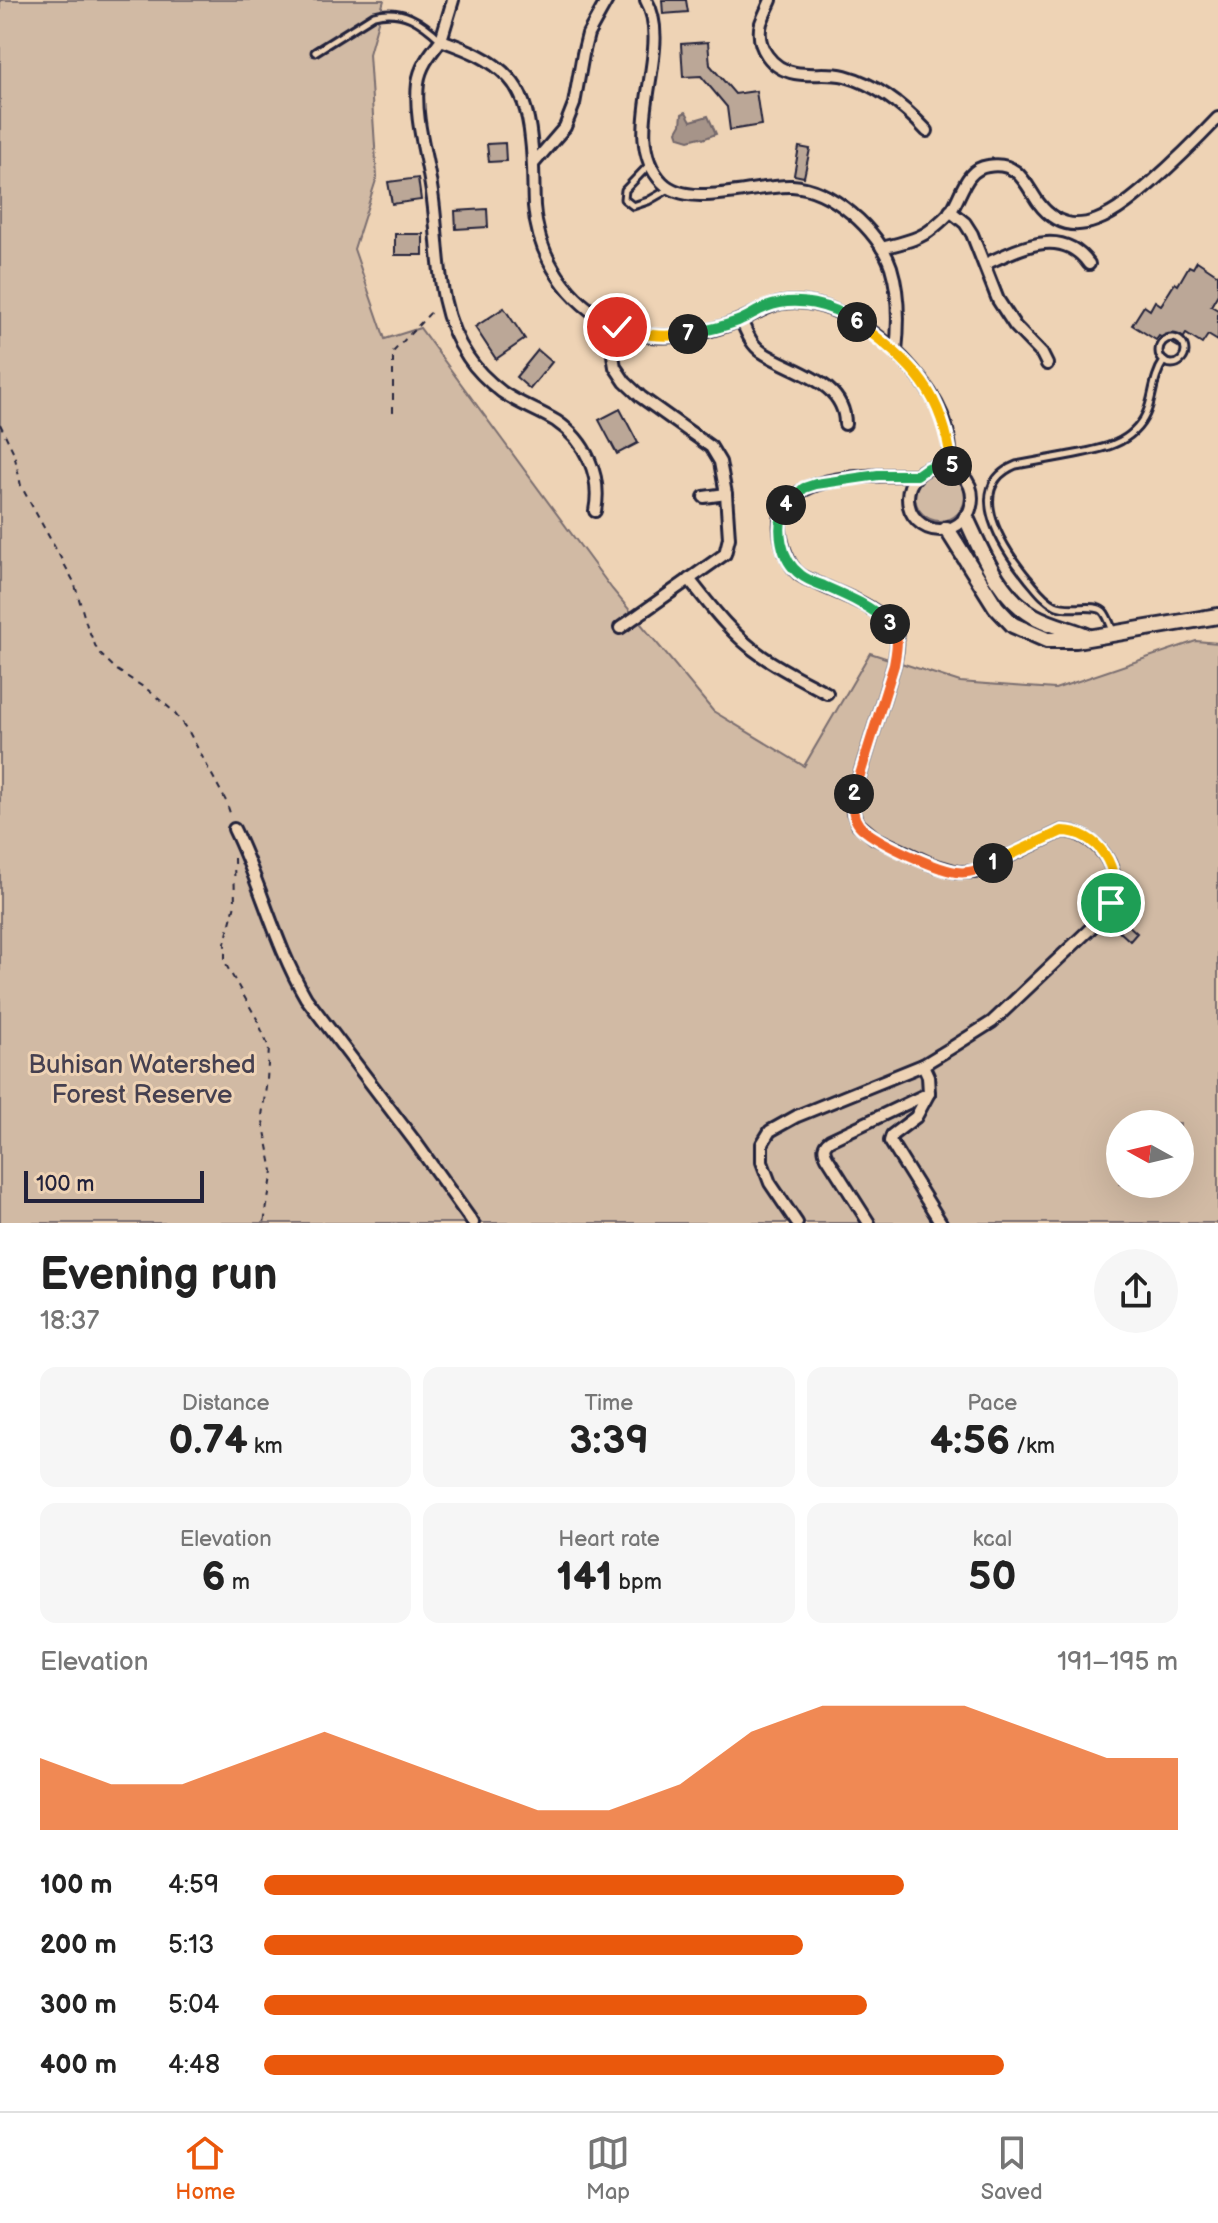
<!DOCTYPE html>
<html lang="en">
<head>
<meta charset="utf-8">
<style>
	body { margin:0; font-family:"Balsamiq Sans",sans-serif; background:#f6f6f6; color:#222; height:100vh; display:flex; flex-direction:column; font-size:30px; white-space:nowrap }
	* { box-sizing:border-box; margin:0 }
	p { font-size:26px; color:#767676 }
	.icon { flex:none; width:44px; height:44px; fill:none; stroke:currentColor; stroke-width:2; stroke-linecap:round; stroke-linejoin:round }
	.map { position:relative; height:1223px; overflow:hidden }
	.details { display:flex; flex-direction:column; background:#fff; flex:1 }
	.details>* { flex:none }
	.needle { width:52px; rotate:278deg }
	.controls { position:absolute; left:1106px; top:1110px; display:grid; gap:16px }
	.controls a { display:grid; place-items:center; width:88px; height:88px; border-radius:50%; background:#fff; box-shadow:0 8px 32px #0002; font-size:40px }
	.scale { position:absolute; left:24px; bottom:20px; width:180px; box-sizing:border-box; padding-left:8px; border:4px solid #22223b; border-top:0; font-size:22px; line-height:28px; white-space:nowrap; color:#22223b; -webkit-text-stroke:6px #eed3b5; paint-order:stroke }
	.pin { position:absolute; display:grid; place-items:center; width:68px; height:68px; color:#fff; margin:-34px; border:4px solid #fff; border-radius:50%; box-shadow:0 2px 8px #0007 }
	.km { position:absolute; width:40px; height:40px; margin:-20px; border-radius:50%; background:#222; color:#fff; font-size:22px; line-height:40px; text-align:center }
	.round { display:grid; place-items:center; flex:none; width:84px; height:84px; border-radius:42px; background:#f6f6f6 }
	.headline { display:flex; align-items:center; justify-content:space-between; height:136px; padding:0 40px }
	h1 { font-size:44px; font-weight:600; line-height:60px }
	.figures { display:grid; grid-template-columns:repeat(3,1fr); gap:12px; height:136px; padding:8px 40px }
	.figures div { display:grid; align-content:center; border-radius:16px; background:#f6f6f6; text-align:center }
	.figures b { font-size:40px; font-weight:600 }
	.figures small { font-size:22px; font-weight:400 }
	.figures p { font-size:22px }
	.chart { height:224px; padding:16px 40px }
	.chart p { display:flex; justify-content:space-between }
	.chart svg { width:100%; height:144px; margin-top:8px; fill:#ea580c; opacity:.7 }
	ul { padding:0 40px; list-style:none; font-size:26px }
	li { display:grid; grid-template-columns:128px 96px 1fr; align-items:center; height:60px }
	li i { height:20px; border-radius:10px; background:#ea580c }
	.tabs { display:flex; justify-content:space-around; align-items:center; height:112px; border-top:2px solid #e0e0e0; background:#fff; font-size:22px; color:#767676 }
	.tabs a { display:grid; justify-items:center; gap:4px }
	.tabs .current { color:#ea580c }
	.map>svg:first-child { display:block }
	.green { fill:#d1baa4; stroke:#7a6e70; stroke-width:2; fill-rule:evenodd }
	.water { fill:#a69489; stroke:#71666a; stroke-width:2 }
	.building { fill:#bba797; stroke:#22223b; stroke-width:2 }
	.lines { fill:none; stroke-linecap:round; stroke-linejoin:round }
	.lane-casing { stroke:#22223b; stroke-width:11 }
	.street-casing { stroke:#22223b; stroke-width:16 }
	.secondary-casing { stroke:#22223b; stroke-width:20 }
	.path { stroke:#22223b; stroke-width:2; stroke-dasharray:6 6; stroke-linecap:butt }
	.lane { stroke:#eed3b5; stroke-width:5 }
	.street { stroke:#eed3b5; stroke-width:10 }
	.secondary { stroke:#eed3b5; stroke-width:14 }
	.split-1-casing { stroke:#fff; stroke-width:16 }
	.split-2-casing { stroke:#fff; stroke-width:16 }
	.split-3-casing { stroke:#fff; stroke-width:16 }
	.split-4-casing { stroke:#fff; stroke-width:16 }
	.split-5-casing { stroke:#fff; stroke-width:16 }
	.split-6-casing { stroke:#fff; stroke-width:16 }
	.split-7-casing { stroke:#fff; stroke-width:16 }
	.split-8-casing { stroke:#fff; stroke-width:16 }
	.split-1 { stroke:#f5b400; stroke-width:10 }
	.split-2 { stroke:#f0652b; stroke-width:10 }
	.split-3 { stroke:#f0652b; stroke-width:10 }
	.split-4 { stroke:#22a559; stroke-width:10 }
	.split-5 { stroke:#22a559; stroke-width:10 }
	.split-6 { stroke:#f5b400; stroke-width:10 }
	.split-7 { stroke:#22a559; stroke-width:10 }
	.split-8 { stroke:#f5b400; stroke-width:10 }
	.labels { text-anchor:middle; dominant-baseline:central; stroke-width:6; stroke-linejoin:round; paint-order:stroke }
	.park-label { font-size:26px; fill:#454050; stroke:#eed3b5 }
</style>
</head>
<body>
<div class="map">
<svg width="1218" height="1223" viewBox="0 0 1218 1223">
	<rect width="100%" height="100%" fill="#eed3b5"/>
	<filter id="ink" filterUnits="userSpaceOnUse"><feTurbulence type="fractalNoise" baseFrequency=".0125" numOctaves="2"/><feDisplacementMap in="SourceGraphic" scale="16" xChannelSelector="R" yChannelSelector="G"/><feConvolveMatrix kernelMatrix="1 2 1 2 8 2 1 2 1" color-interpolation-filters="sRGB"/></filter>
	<g filter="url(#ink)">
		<g class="green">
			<path d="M 0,0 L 384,0 L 369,54 L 377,177 L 354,249 L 385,339 L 420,328 L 612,589 L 713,711 L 804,766 L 870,653 L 960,682 L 1055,689 L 1196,641 L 1218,643 L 1218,1223 L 0,1223 ZM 1120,1124 L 1180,1124 L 1180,1184 L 1120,1184 Z"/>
			<circle cx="940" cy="496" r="25"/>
		</g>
		<polygon class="water" points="686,112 691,121 708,116 716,134 703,139 700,137 689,140 679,137 677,131 681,124 682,114"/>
		<g class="building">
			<polygon points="662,0 686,0 688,12 663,14"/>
			<polygon points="708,42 710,65 735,94 756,91 761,125 730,130 727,107 701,76 683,77 681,44"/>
			<polygon points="505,143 506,161 489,162 487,144"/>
			<polygon points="799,147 810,149 804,177 794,175"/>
			<polygon points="418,178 421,200 392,204 388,182"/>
			<polygon points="487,209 488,227 456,229 455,211"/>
			<rect x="395" y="234" width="28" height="21"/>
			<polygon points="1197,261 1218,275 1218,294 1211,306 1218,310 1218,341 1208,335 1202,344 1186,334 1178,347 1159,336 1156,340 1132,325 1144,306 1150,310 1155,301 1161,305 1175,283 1178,285 1189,266 1193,268"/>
			<polygon points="504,308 525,339 496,359 475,327"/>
			<polygon points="538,350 552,362 530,389 516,377"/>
			<polygon points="620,409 638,443 617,454 599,420"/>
			<polygon points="1126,923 1137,933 1130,941 1119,931"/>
		</g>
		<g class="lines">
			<defs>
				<g id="lane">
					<path d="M 315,52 L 374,15 C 402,8 421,21 441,40"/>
					<polyline points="649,165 625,190 624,199 633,206 648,201 669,189"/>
					<circle cx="1172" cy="351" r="13"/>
					<path d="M 1114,633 C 1111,627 1108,616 1103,611 C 1094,603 1068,612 1055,605 C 1043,599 1036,588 1028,579 C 1005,551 961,487 1016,465 C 1032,462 1049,459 1065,456 C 1096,450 1131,447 1146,414 C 1154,397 1152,378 1164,361"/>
				</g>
				<g id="street">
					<path d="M 453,0 L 441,40 C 466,49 491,58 509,78 C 524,94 529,118 531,139 C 534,162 533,184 534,206 C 538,258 568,302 614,325 C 652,345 701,336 738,321 C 753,315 766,306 782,303 C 846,292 928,368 946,426 C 950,439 950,454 952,468"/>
					<path d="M 646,0 C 675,50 617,136 662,182 C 689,210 756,184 792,186 C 831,188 879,230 891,267 C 899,293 899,324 896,351"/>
					<path d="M 771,0 C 768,7 764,15 761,23 C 755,47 772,69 795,73 C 811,76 829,72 845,76 C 878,85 905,107 927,131"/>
					<path d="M 441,40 C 431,53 420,66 418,83 C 414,117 426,153 431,186 C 441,244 433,306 468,357 C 477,371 489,382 502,392 C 519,404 538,410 556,421 C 586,441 602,476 595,511"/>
					<polyline points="534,163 565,127 574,104 583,54 588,34 607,0"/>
					<polyline points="950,211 965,223 972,234 998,300 1015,326 1042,354 1047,364"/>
					<path d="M 882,248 C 900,243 919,240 933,228 C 939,223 946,217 951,211 C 962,195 965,169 988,166 C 1018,161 1025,183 1038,202 C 1073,250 1121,209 1152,182 C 1176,161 1197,140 1218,118"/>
					<path d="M 985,264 C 1019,249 1061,225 1089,264"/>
					<path d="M 741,320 C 746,331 751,345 762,352 C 791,372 845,380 845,424"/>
					<polyline points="617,327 612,349 615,367 625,382 641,397 711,447 720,462 726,494 704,497"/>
					<circle cx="940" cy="498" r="32"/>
					<path d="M 689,579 C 711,607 733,636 762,656 C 782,670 805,681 827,693"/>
					<polyline points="620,628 725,554 729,538 726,494"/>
					<path d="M 234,829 C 261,884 275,945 306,998 L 416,1143 L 473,1223"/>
					<polyline points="929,1093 916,1117 892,1135 890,1141 941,1223"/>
					<path d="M 797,1223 L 770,1183 L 762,1162 L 762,1144 L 770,1131 L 797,1116 L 923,1065 L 951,1048 L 992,1022 L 1090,929 C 1099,920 1108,911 1112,898 C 1123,866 1093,831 1062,831 L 975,872 L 957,872 L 933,865 L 875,838 L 858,824 L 853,812 L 853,797 L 894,665 C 896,654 900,639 894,628 C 894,628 886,620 886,620 C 868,603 843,595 821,585 C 815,582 805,579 799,574 C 788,565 781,544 780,530 C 775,471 878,475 917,475"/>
					<path d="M 869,1223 L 827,1157 C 823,1149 823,1145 830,1140 L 929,1093 L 928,1076 L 923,1065"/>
				</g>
				<g id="secondary">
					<path d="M 966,518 C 982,552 999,597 1034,616 C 1050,625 1069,629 1087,636"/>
					<polyline points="947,529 996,607 1013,625 1047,640 1076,640 1218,616"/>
				</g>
			</defs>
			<use href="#lane" class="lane-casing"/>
			<use href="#street" class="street-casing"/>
			<use href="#secondary" class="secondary-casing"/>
			<g class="path">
				<polyline points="393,412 393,352 434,309"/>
				<polyline points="0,424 14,453 21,486 74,582 87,626 98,652 117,670 148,690 172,710 189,732 226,801 231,816"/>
				<polyline points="234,858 235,904 225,943 225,963 257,1019 269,1048 267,1080 262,1116 273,1171 264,1223"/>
			</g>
			<use href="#lane" class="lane"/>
			<use href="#street" class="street"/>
			<use href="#secondary" class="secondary"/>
		</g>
	</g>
	<g class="lines" filter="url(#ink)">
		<defs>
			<path id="split-1" d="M 993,863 L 1062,831 C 1098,831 1123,870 1111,903"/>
			<path id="split-2" d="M 854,794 C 852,805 852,816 859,825 C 871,840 936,869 956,872 C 970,874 981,869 993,863"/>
			<path id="split-3" d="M 854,794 L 894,665 C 896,652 901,634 890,624"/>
			<path id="split-4" d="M 786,505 C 775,526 780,560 801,575 C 807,580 816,583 824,586 C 847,596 871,606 890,624"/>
			<polyline id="split-5" points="786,505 804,488 816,484 878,475 917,475 927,468 939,465 952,468 952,466"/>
			<path id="split-6" d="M 857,322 C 914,365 943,392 952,466"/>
			<path id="split-7" d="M 688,334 C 705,331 722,327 738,321 C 748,317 756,311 766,307 C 796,295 832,305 857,322"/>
			<path id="split-8" d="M 617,327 C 643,335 660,338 688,334"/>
		</defs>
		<use href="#split-1" class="split-1-casing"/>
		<use href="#split-2" class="split-2-casing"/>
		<use href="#split-3" class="split-3-casing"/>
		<use href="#split-4" class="split-4-casing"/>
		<use href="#split-5" class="split-5-casing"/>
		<use href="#split-6" class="split-6-casing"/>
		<use href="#split-7" class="split-7-casing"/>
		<use href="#split-8" class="split-8-casing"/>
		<use href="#split-1" class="split-1"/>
		<use href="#split-2" class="split-2"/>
		<use href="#split-3" class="split-3"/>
		<use href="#split-4" class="split-4"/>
		<use href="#split-5" class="split-5"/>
		<use href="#split-6" class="split-6"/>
		<use href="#split-7" class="split-7"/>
		<use href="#split-8" class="split-8"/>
	</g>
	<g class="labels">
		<g class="park-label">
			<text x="142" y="1065">Buhisan Watershed<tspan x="142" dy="30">Forest Reserve</tspan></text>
		</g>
	</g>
</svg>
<div class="controls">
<a><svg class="needle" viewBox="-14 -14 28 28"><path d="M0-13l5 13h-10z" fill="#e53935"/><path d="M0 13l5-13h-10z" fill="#767676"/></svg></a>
</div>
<div class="scale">100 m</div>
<div class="pin" style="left:1111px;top:903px;background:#1e9e55"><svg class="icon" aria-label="arrive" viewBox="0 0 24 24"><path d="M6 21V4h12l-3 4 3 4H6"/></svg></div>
<div class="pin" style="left:617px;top:327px;background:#d93025"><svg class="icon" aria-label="check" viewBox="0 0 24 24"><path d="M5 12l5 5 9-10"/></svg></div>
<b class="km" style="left:993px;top:863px">1</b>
<b class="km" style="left:854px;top:794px">2</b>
<b class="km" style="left:890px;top:624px">3</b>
<b class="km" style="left:786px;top:505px">4</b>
<b class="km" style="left:952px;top:466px">5</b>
<b class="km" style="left:857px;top:322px">6</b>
<b class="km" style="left:688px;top:334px">7</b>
</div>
<section class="details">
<div class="headline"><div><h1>Evening run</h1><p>18:37</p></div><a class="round"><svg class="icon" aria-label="share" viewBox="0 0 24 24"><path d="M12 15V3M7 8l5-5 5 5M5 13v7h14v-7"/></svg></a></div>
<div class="figures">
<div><p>Distance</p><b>0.74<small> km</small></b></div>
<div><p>Time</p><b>3:39</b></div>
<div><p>Pace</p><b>4:56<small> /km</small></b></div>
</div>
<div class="figures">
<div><p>Elevation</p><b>6<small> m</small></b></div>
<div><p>Heart rate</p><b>141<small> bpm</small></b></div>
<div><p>kcal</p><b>50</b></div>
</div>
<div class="chart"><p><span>Elevation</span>191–195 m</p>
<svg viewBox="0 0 160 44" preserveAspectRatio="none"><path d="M0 44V22L10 30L20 30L30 22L40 14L50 22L60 30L70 38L80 38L90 30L100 14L110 6L120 6L130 6L140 14L150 22L160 22V44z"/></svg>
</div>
<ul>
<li><b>100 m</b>4:59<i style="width:70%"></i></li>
<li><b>200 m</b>5:13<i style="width:59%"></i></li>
<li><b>300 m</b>5:04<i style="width:66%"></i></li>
<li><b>400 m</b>4:48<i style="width:81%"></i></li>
</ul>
</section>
<nav class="tabs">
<a class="current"><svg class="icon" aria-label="home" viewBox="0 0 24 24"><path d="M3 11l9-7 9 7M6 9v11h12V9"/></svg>Home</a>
<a><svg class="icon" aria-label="map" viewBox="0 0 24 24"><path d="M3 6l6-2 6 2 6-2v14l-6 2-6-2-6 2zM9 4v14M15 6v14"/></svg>Map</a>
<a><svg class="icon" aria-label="saved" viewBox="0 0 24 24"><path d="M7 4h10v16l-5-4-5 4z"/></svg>Saved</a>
</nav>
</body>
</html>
